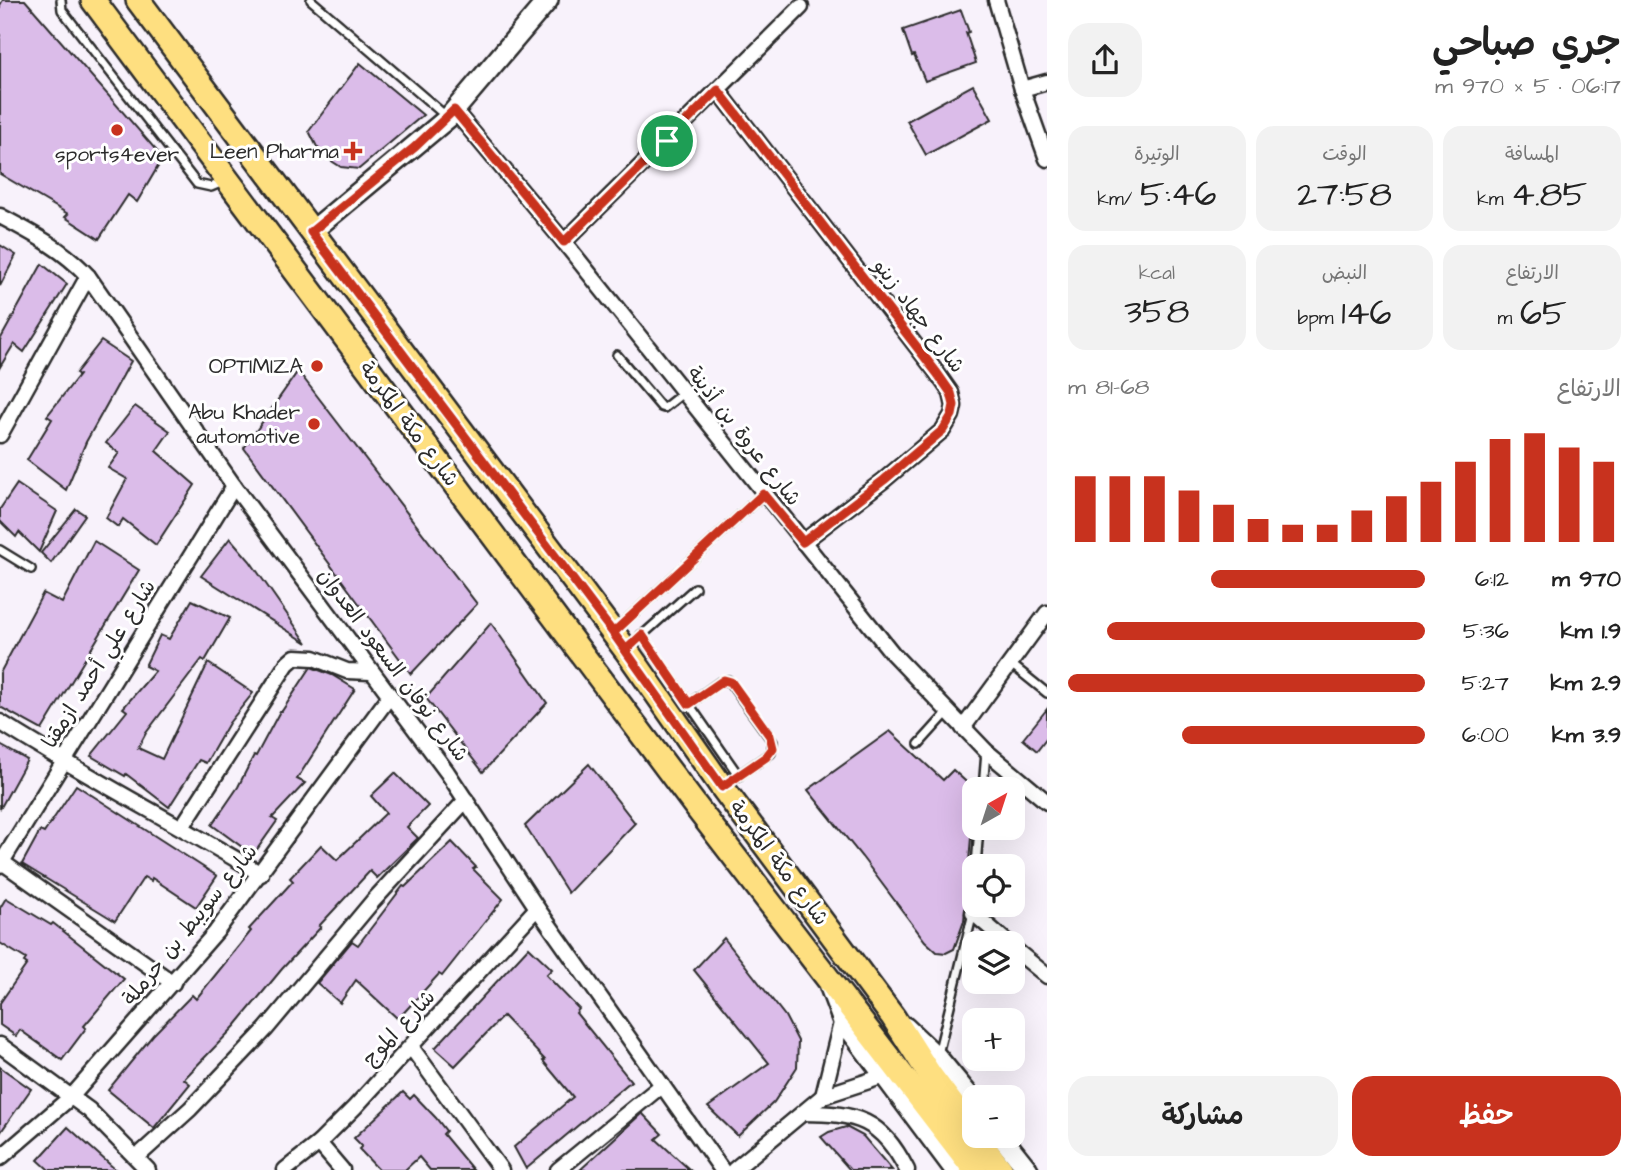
<!DOCTYPE html>
<html lang="ar">
<head>
<meta charset="utf-8">
<style>
	body { margin:0; font-family:"Architects Daughter","Playpen Sans Arabic",sans-serif; background:#f2f2f2; color:#222; direction:rtl; height:100vh; display:flex; flex-direction:column; font-size:26px; white-space:nowrap }
	* { box-sizing:border-box; margin:0 }
	p { font-size:23px; color:#767676 }
	.icon { flex:none; width:38px; height:38px; fill:none; stroke:currentColor; stroke-width:2; stroke-linecap:round; stroke-linejoin:round }
	.map { position:relative; flex:1; overflow:hidden; direction:ltr }
	.panel { display:flex; flex-direction:column; background:#fff; width:595px }
	.panel>* { flex:none }
	.needle { width:46px; rotate:39deg }
	.tools { position:absolute; left:962px; top:777px; display:grid; gap:14px }
	.tools a { display:grid; place-items:center; width:63px; height:63px; border-radius:14px; background:#fff; box-shadow:0 7px 28px #0002; font-size:35px }
	.pin { position:absolute; display:grid; place-items:center; width:60px; height:60px; color:#fff; margin:-30px; border:4px solid #fff; border-radius:50%; box-shadow:0 2px 7px #0007 }
	.round { display:grid; place-items:center; flex:none; width:74px; height:74px; border-radius:21px; background:#f2f2f2 }
	.summary { display:flex; align-items:center; justify-content:space-between; height:119px; padding:0 21px }
	h1 { font-size:38px; font-weight:600; line-height:52px }
	.stats { display:grid; grid-template-columns:repeat(3,1fr); gap:10px; height:119px; padding:7px 21px }
	.stats div { display:grid; align-content:center; border-radius:18px; background:#f2f2f2; text-align:center }
	.stats b { font-size:35px; font-weight:600 }
	.stats small { font-size:19px; font-weight:400 }
	.stats p { font-size:19px }
	.chart { height:196px; padding:14px 21px }
	.chart p { display:flex; justify-content:space-between }
	.chart svg { width:100%; height:126px; margin-top:7px; stroke:#c8321e; stroke-width:6 }
	.primary-button { display:flex; gap:14px; margin-top:auto; padding:14px 21px }
	.primary-button a { flex:1; height:80px; border-radius:21px; background:#c8321e; color:#fff; font-size:28px; font-weight:600; line-height:80px; text-align:center }
	.primary-button a+a { background:#f2f2f2; color:#222 }
	ul { padding:0 21px; list-style:none; font-size:23px }
	li { display:grid; grid-template-columns:112px 84px 1fr; align-items:center; height:52px }
	li i { height:18px; border-radius:9px; background:#c8321e }
	main { display:flex; flex:1; min-height:0 }
	.map>svg:first-child { display:block }
	.building { fill:#dbbce9; stroke:#2b2b2b; stroke-width:2 }
	.lines { fill:none; stroke-linecap:round; stroke-linejoin:round }
	.lane-casing { stroke:#2b2b2b; stroke-width:12 }
	.street-casing { stroke:#2b2b2b; stroke-width:19 }
	.secondary-casing { stroke:#2b2b2b; stroke-width:24 }
	.primary-casing { stroke:#2b2b2b; stroke-width:28 }
	.lane { stroke:#fff; stroke-width:7 }
	.street { stroke:#fff; stroke-width:14 }
	.secondary { stroke:#fff; stroke-width:19 }
	.primary { stroke:#fedf80; stroke-width:23 }
	.route-casing { stroke:#fff; stroke-width:14 }
	.route { stroke:#c8321e; stroke-width:9 }
	.poi-dot { fill:#c8321e; stroke:#fff; stroke-width:2.5 }
	.labels { text-anchor:middle; dominant-baseline:central; stroke-width:6; stroke-linejoin:round; paint-order:stroke }
	.poi-label { font-size:21px; fill:#2b2b2b; stroke:#fff; text-anchor:end }
	.street-label { font-size:21px; fill:#2b2b2b; stroke:#fff }
</style>
</head>
<body>
<main>
<section class="panel">
<div class="summary"><div><h1>جري صباحي</h1><p>06:17 · 5 × 970 m</p></div><a class="round"><svg class="icon" aria-label="share" viewBox="0 0 24 24"><path d="M12 15V3M7 8l5-5 5 5M5 13v7h14v-7"/></svg></a></div>
<div class="stats">
<div><p>المسافة</p><b>4.85<small> km</small></b></div>
<div><p>الوقت</p><b>27:58</b></div>
<div><p>الوتيرة</p><b>5:46<small> /km</small></b></div>
</div>
<div class="stats">
<div><p>الارتفاع</p><b>65<small> m</small></b></div>
<div><p>النبض</p><b>146<small> bpm</small></b></div>
<div><p>kcal</p><b>358</b></div>
</div>
<div class="chart"><p><span>الارتفاع</span>68–81 m</p>
<svg viewBox="0 0 160 44" preserveAspectRatio="none"><path d="M5 44V21M15 44V21M25 44V21M35 44V26M45 44V31M55 44V36M65 44V38M75 44V38M85 44V33M95 44V28M105 44V23M115 44V16M125 44V8M135 44V6M145 44V11M155 44V16"/></svg>
</div>
<ul>
<li><b>970 m</b>6:12<i style="width:60%"></i></li>
<li><b>1.9 km</b>5:36<i style="width:89%"></i></li>
<li><b>2.9 km</b>5:27<i style="width:100%"></i></li>
<li><b>3.9 km</b>6:00<i style="width:68%"></i></li>
</ul>
<div class="primary-button"><a>حفظ</a><a>مشاركة</a></div>
</section>
<div class="map">
<svg width="1047" height="1170" viewBox="0 0 1047 1170">
	<rect width="100%" height="100%" fill="#f8f2fb"/>
	<filter id="ink" filterUnits="userSpaceOnUse"><feTurbulence type="fractalNoise" baseFrequency=".0143" numOctaves="2"/><feDisplacementMap in="SourceGraphic" scale="14" xChannelSelector="R" yChannelSelector="G"/><feConvolveMatrix kernelMatrix="1 2 1 2 8 2 1 2 1" color-interpolation-filters="sRGB"/></filter>
	<g filter="url(#ink)">
		<g class="building">
			<polygon points="3,0 25,0 163,158 137,202 128,195 99,239 65,217 68,214 0,174 0,5"/>
			<polygon points="961,10 969,32 966,33 976,63 925,81 914,55 912,56 903,30"/>
			<polygon points="360,63 423,115 359,169 341,167 330,160 317,147 309,131"/>
			<polygon points="973,85 992,119 926,155 907,121"/>
			<polygon points="0,245 16,255 0,286"/>
			<polygon points="42,264 67,284 24,352 14,344 0,367 0,340"/>
			<polygon points="101,341 131,361 86,442 66,490 27,460 52,419 47,416 79,375 76,373"/>
			<polygon points="298,371 477,604 411,674 244,448"/>
			<polygon points="135,406 170,431 156,451 195,485 156,545 123,519 118,527 106,518 127,479 108,468 119,453 106,443"/>
			<polygon points="17,484 57,511 39,552 19,532 16,537 0,521 0,509"/>
			<polygon points="76,509 85,515 51,563 41,553"/>
			<polygon points="230,538 250,561 307,643 201,576"/>
			<polygon points="94,541 139,570 42,730 0,707 0,673 43,593 62,603"/>
			<polygon points="192,600 230,618 205,661 202,659 146,733 138,748 162,759 208,663 253,693 229,723 206,763 199,760 169,807 126,774 125,776 91,756 127,711 123,708 155,671 145,666 160,635 169,639"/>
			<polygon points="491,623 547,703 483,772 426,698"/>
			<polygon points="311,667 332,675 355,689 297,779 305,783 272,818 277,821 253,855 212,825 238,787 254,755 256,756 280,711 282,711"/>
			<polygon points="1047,709 1047,738 1037,751 1023,739"/>
			<polygon points="890,731 943,780 953,770 975,790 964,921 954,949 946,953 937,952 925,941 862,857 808,790"/>
			<polygon points="0,745 27,760 0,809"/>
			<polygon points="589,764 635,823 568,893 525,826"/>
			<polygon points="395,773 428,806 407,827 418,838 377,878 370,871 319,926 321,927 282,969 235,1026 184,1079 190,1084 154,1128 108,1090 153,1035 192,995 196,999 251,931 249,929 293,881 290,878 321,845 337,860 386,813 371,796"/>
			<polygon points="76,785 217,876 196,907 152,878 151,881 144,877 115,921 22,864 40,831 44,833"/>
			<polygon points="452,842 476,867 473,869 503,899 442,976 439,974 398,1019 356,980 340,1003 317,983 352,941 358,945 403,886 405,887"/>
			<polygon points="6,898 51,925 53,923 124,979 84,1026 86,1028 62,1060 20,1030 16,1036 0,1025 0,1003 27,964 24,962 26,959 0,943 0,908"/>
			<polygon points="724,938 785,1016 798,1041 797,1067 774,1102 738,1136 708,1107 769,1063 694,970"/>
			<polygon points="529,947 552,969 546,975 579,1009 576,1013 631,1081 526,1169 514,1147 573,1097 543,1061 545,1060 503,1016 455,1066 435,1048"/>
			<polygon points="0,1067 31,1089 0,1133"/>
			<polygon points="403,1092 410,1099 414,1095 436,1118 446,1131 443,1134 473,1170 430,1170 419,1157 405,1170 379,1170 359,1149 362,1146 354,1138"/>
			<polygon points="642,1113 662,1134 656,1139 690,1170 580,1170"/>
			<polygon points="68,1127 116,1170 49,1170 38,1160"/>
			<polygon points="846,1127 863,1136 892,1170 850,1170 821,1137 829,1132"/>
		</g>
		<g class="lines">
			<defs>
				<g id="lane">
					<polyline points="61,0 62,10 197,184 211,187 223,182"/>
					<polyline points="311,0 447,117"/>
					<polyline points="617,355 661,407 664,408 683,393"/>
					<polyline points="0,550 31,569"/>
					<polyline points="615,631 763,494"/>
					<polyline points="641,635 739,776"/>
					<polyline points="628,648 695,588"/>
					<polyline points="1011,664 1047,693"/>
					<polyline points="689,704 720,682 728,680 773,742 771,753 725,785"/>
					<polyline points="919,744 947,713"/>
					<polyline points="983,789 986,752"/>
					<polyline points="976,866 979,828"/>
					<polyline points="938,1054 973,913 975,887"/>
				</g>
				<g id="street">
					<polyline points="996,0 1022,89 1047,159"/>
					<polyline points="1022,89 1047,82"/>
					<polyline points="718,90 937,373 951,393 954,406 952,415 943,430 884,480 803,542"/>
					<polyline points="454,110 564,242 893,654 986,751 1047,802"/>
					<path d="M 0,216 C 32,233 63,249 88,276 L 234,486 L 447,772 L 537,908 L 722,1170"/>
					<polyline points="564,242 801,7"/>
					<polyline points="0,435 88,276"/>
					<path d="M 0,722 C 85,776 174,822 261,874"/>
					<polyline points="963,728 1047,613"/>
					<polyline points="182,827 287,664 295,657 314,658 347,671 371,672"/>
					<polyline points="2,862 173,983"/>
					<polyline points="0,865 234,486"/>
					<polyline points="973,913 1008,943"/>
					<polyline points="1013,948 1047,976"/>
					<polyline points="0,1045 89,1110 148,1170"/>
					<polyline points="411,1047 501,1170"/>
					<polyline points="823,1096 842,1019"/>
					<path d="M 803,1113 C 857,1113 881,1119 907,1170"/>
					<polyline points="319,1143 342,1170"/>
					<polyline points="137,1157 190,1109 266,1029 373,901 466,800"/>
					<polyline points="0,1158 72,1096 216,932 389,697"/>
					<polyline points="285,1170 319,1143 355,1107 537,908"/>
					<polyline points="558,1170 662,1085"/>
					<polyline points="734,1170 823,1096 884,1076"/>
				</g>
				<g id="secondary">
					<polyline points="311,232 448,118 548,0"/>
					<polyline points="830,987 842,1019 955,1170"/>
					<polyline points="905,1027 937,1057 975,1103"/>
					<polyline points="1001,1136 1028,1170"/>
				</g>
				<g id="primary">
					<polyline points="93,0 694,804 975,1170"/>
					<polyline points="138,0 626,650 722,787 893,1017 930,1075 975,1135"/>
					<polyline points="975,1136 1001,1170"/>
				</g>
			</defs>
			<use href="#lane" class="lane-casing"/>
			<use href="#street" class="street-casing"/>
			<use href="#secondary" class="secondary-casing"/>
			<use href="#primary" class="primary-casing"/>
			<use href="#lane" class="lane"/>
			<use href="#street" class="street"/>
			<use href="#secondary" class="secondary"/>
			<use href="#primary" class="primary"/>
		</g>
	</g>
	<g class="lines" filter="url(#ink)">
		<defs>
			<path id="route" d="M 667,141 L 564,242 L 454,110 L 415,147 L 311,232 C 416,371 521,511 626,650 L 642,635 L 689,704 L 724,680 L 731,682 L 770,736 L 773,748 L 766,757 L 722,787 L 613,633 L 763,494 L 803,542 L 884,480 L 943,430 L 952,415 L 954,405 L 951,393 L 937,373 L 718,90 L 667,141"/>
		</defs>
		<use href="#route" class="route-casing"/>
		<use href="#route" class="route"/>
	</g>
	<g class="poi-dot">
		<circle cx="117" cy="130" r="7"/>
		<path d="M349.5 140.5h7v7h7v7h-7v7h-7v-7h-7v-7h7z"/>
		<circle cx="317" cy="366" r="7"/>
		<circle cx="314" cy="424" r="7"/>
	</g>
	<g class="labels">
		<g class="poi-label">
			<text x="339" y="151">Leen Pharma</text>
			<text x="117" y="154" text-anchor="middle">sports4ever</text>
			<text x="303" y="366">OPTIMIZA</text>
			<text x="300" y="412">Abu Khader<tspan x="300" dy="24">automotive</tspan></text>
		</g>
		<g class="street-label">
			<text transform="translate(919 316) rotate(53)">شارع جهاد زينو</text>
			<text transform="translate(409 424) rotate(53)">شارع مكة المكرمة</text>
			<text transform="translate(744 436) rotate(52)">شارع عروة بن أذينة</text>
			<text transform="translate(99 664) rotate(-58)">شارع علي أحمد ازمقنا</text>
			<text transform="translate(393 665) rotate(53)">شارع نوفان السعود العدوان</text>
			<text transform="translate(779 863) rotate(53)">شارع مكة المكرمة</text>
			<text transform="translate(190 925) rotate(-51)">شارع سويبط بن حرملة</text>
			<text transform="translate(399 1028) rotate(-47)">شارع الموج</text>
		</g>
	</g>
</svg>
<div class="tools">
<a><svg class="needle" viewBox="-14 -14 28 28"><path d="M0-13l5 13h-10z" fill="#e53935"/><path d="M0 13l5-13h-10z" fill="#767676"/></svg></a>
<a><svg class="icon" aria-label="locate" viewBox="0 0 24 24"><circle cx="12" cy="12" r="6"/><path d="M12 2v4M12 18v4M2 12h4M18 12h4"/></svg></a>
<a><svg class="icon" aria-label="layers" viewBox="0 0 24 24"><path d="M12 4l9 5-9 5-9-5zM3 14l9 5 9-5"/></svg></a>
<a>+</a>
<a>−</a>
</div>
<div class="pin" style="left:667px;top:141px;background:#1e9e55"><svg class="icon" aria-label="arrive" viewBox="0 0 24 24"><path d="M6 21V4h12l-3 4 3 4H6"/></svg></div>
</div>
</main>
</body>
</html>
